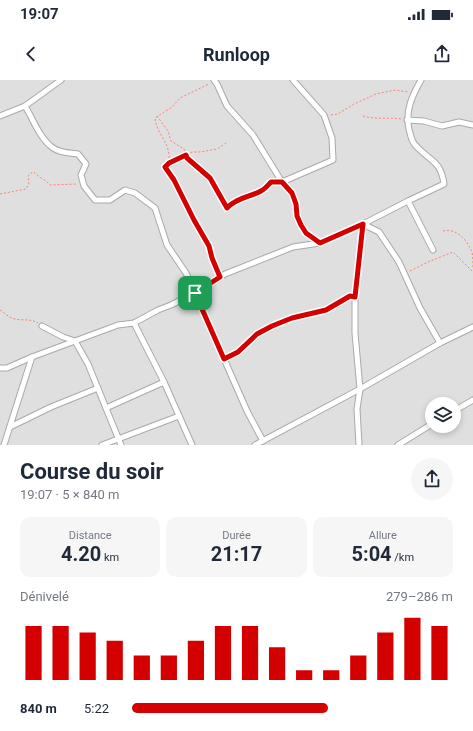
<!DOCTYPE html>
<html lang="fr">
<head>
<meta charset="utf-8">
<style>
	body { margin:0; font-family:Roboto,sans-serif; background:#f6f6f7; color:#1f2937; height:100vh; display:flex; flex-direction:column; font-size:15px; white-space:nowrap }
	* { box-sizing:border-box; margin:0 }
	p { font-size:13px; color:#747a83 }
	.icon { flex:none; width:22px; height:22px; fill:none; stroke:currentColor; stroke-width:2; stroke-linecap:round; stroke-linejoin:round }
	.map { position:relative; height:365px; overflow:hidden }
	.details { display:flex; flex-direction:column; background:#fff; flex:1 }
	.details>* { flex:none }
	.fabs { position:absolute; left:425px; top:317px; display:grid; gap:8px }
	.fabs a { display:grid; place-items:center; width:36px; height:36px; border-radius:50%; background:#fff; box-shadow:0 2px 6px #0003; font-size:20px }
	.pin { position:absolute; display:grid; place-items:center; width:34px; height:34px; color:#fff; margin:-17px; border-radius:8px; box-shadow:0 2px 6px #0006 }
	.round { display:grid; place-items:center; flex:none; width:42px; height:42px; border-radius:21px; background:#f6f6f7 }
	.headline { display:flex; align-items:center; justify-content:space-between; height:68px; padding:0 20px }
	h1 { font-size:22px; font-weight:700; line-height:30px }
	.stats { display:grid; grid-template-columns:repeat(3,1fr); gap:6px; height:68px; padding:4px 20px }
	.stats div { display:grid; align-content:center; border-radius:10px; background:#f6f6f7; text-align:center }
	.stats b { font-size:20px; font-weight:700 }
	.stats small { font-size:11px; font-weight:400 }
	.stats p { font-size:11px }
	.chart { height:112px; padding:8px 20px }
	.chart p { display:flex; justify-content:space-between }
	.chart svg { width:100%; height:72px; margin-top:4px; stroke:#d40000; stroke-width:6 }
	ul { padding:0 20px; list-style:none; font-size:13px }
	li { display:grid; grid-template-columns:64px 48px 1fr; align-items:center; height:30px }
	li i { height:10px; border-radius:5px; background:#d40000 }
	.status { display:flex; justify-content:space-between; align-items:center; height:28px; padding:0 20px; background:#fff; direction:ltr }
	.status svg { height:11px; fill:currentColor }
	header { display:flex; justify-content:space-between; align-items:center; height:52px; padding:0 20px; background:#fff; font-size:18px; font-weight:700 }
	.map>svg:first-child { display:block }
	.residential { fill:#e0dfdf; fill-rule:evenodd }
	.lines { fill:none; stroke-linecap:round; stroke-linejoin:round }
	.street-casing { stroke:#a9a9a9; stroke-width:7 }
	.path { stroke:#fa8072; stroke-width:1; stroke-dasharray:2 2; stroke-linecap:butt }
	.street { stroke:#fff; stroke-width:5 }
	.route-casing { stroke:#fff; stroke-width:8 }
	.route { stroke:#d40000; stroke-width:5 }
</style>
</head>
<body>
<div class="status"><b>19:07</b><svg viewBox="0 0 49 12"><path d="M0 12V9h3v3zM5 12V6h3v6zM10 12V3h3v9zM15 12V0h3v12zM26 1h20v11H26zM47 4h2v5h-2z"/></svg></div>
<header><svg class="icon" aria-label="back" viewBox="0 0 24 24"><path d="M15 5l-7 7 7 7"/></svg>Runloop<svg class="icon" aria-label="share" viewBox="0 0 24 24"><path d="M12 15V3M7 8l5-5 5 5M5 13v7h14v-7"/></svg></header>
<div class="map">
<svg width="473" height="365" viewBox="0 0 473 365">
	<rect width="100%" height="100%" fill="#f2efe9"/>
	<path class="residential" d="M 0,0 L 473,0 L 473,365 L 0,365 ZM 432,324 L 454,324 L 454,346 L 432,346 Z"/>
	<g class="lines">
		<defs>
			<g id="street">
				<polyline points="214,0 217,4 227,26 253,55 282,102 292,113 296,124 297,136 306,153 320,163"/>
				<path d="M 25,26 C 33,39 40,59 53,68 C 60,73 71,73 78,74 L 86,84 L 81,95 L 84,106 L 95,120 L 110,120 L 125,110 L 135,113 L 155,128 L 167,165 L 186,193 L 195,213 L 225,194 L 293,167 L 320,163 L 363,144 L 408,121 L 444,104 C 441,82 432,82 418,68 C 412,63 411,57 409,49 C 405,31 412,16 421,0"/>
				<polyline points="0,36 25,26 61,0"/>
				<polyline points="407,40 424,41 442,46 459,42 473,45"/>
				<polyline points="282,102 333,80 332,58 324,35 293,0"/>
				<polyline points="408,121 433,170"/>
				<polyline points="363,144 379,152 399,182 420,228 440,263"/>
				<polyline points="134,243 164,302 192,365"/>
				<polyline points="42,246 63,257 75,261 88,284 121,365"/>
				<polyline points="225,279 238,272 257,254 272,246 292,238 326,230 350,216 355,217"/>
				<polyline points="0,288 7,288 32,277 118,245 134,243 158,230 171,225 195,213 247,331 263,361"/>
				<polyline points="106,328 164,302"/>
				<polyline points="454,331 473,320"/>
				<polyline points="10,347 51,327 98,308"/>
				<polyline points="4,365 32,277"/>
				<polyline points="102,365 179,336"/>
				<polyline points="255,365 360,309 440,263 473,247"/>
				<polyline points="359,365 357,329 360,309 355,253 355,217 363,144"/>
				<polyline points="398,365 432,344"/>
			</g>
		</defs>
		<use href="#street" class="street-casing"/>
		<g class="path">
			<polyline points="331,35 338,34 354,24 376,14 395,10 408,12"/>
			<path d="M 157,36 L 168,51 L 171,61 L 184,69 L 187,78 L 210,98 L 227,128 C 236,118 250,117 261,111 C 265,109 268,105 271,102 L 275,102"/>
			<path d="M 363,36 C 376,40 389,37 402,39"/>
			<path d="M 169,82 C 171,62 157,56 155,38 L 172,27 L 180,18 L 209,4"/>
			<path d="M 0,114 L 26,109 L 29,104 L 28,96 L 31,93 L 34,92 C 39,98 45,99 50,105 L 77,104"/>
			<path d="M 443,151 C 457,148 467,160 472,172 C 473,177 473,183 473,188"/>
			<polyline points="410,191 428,182 453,172 473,192"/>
			<polyline points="219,192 212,178 209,167 194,140 174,100 165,87 169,83 192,72 200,72 217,69 226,63"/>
			<path d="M 0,230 C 5,233 9,238 15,239 C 23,241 29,238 38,243"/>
		</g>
		<use href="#street" class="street"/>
	</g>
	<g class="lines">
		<defs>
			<path id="route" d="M 186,75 L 187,78 L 210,98 L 227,128 C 236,118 250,117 261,111 C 265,109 268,105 271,102 L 282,102 L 292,113 L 296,124 L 297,136 L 301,145 L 306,153 L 320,163 L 363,144 L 355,217 L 350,216 L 326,230 L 292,238 L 272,246 L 257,254 L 238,272 L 224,279 L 195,213 L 220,197 L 212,178 L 209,166 L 194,140 L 174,100 L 165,87 L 169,83 Z"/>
		</defs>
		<use href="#route" class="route-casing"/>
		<use href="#route" class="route"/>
	</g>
</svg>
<div class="fabs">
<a><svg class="icon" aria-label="layers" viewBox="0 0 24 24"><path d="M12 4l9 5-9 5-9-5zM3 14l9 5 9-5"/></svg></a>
</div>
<div class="pin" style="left:195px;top:213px;background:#1e9e55"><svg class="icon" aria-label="arrive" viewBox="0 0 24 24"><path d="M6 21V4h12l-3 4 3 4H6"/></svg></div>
</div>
<section class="details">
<div class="headline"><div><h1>Course du soir</h1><p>19:07 · 5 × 840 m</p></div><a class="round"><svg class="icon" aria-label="share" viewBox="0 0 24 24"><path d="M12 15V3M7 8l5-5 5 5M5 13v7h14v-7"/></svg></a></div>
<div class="stats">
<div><p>Distance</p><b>4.20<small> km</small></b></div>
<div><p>Durée</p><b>21:17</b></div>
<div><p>Allure</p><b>5:04<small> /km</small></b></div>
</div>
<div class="chart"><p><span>Dénivelé</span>279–286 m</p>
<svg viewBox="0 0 160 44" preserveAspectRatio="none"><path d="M5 44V11M15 44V11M25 44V15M35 44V20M45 44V29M55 44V29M65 44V20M75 44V11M85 44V11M95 44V24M105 44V38M115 44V38M125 44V29M135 44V15M145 44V6M155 44V11"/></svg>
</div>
<ul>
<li><b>840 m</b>5:22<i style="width:61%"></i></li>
</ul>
</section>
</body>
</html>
